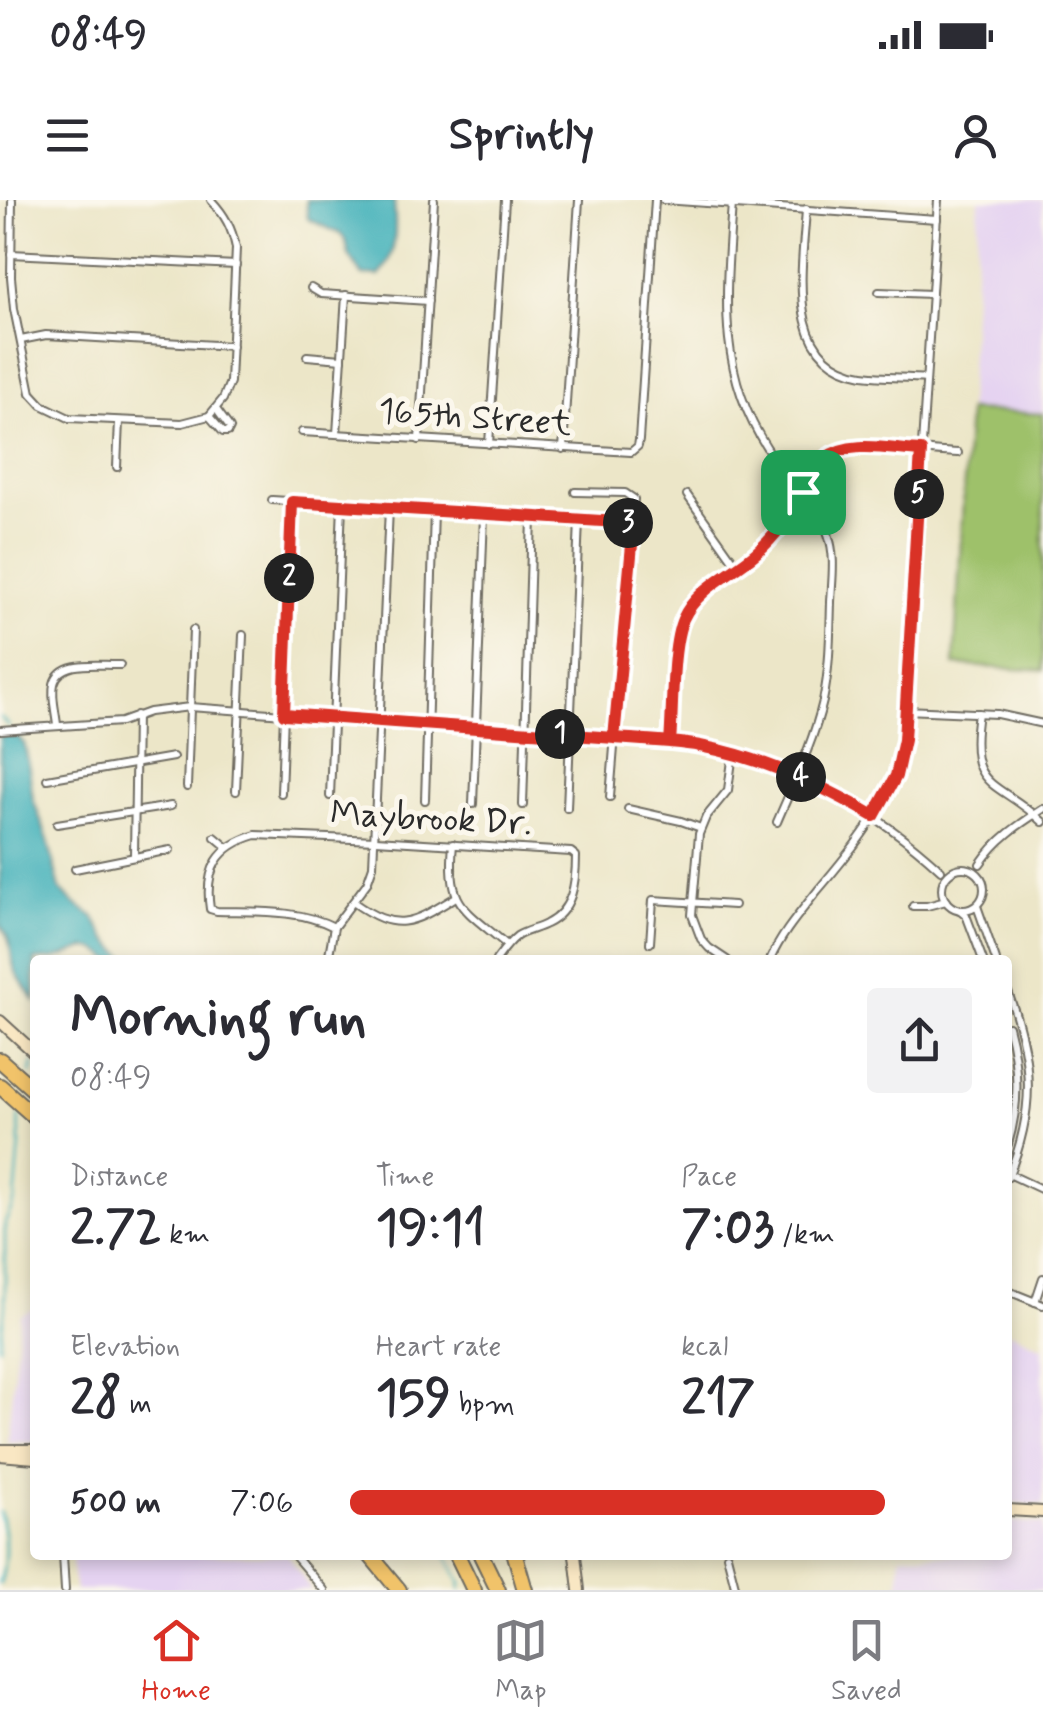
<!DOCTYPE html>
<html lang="en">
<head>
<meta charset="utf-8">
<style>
	body { margin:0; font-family:Mynerve,sans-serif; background:#f2f2f3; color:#2b2b33; height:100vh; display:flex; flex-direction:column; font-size:38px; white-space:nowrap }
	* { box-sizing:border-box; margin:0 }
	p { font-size:32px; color:#7c7c81 }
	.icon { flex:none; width:55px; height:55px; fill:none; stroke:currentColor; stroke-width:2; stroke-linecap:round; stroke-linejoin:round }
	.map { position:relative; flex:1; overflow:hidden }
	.side { position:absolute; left:30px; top:755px; width:982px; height:605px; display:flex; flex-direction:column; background:#fff; border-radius:10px; box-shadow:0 5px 15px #0003 }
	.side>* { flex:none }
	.pin { position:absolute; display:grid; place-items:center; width:85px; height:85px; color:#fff; margin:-42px; border-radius:20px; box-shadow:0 5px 15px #0006 }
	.km { position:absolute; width:50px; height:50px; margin:-25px; border-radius:50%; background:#222; color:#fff; font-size:28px; line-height:50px; text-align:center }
	.round { display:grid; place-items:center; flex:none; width:105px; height:105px; border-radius:10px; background:#f2f2f3 }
	.headline { display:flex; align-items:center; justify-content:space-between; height:170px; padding:0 40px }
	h1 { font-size:55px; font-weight:700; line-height:75px }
	.figures { display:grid; grid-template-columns:repeat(3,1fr); gap:15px; height:170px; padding:10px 40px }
	.figures div { display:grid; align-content:center }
	.figures b { font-size:50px; font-weight:700 }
	.figures small { font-size:28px; font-weight:400 }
	.figures p { font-size:28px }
	ul { padding:0 40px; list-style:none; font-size:32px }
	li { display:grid; grid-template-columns:160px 120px 1fr; align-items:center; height:75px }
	li i { height:25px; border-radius:12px; background:#d93025 }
	.status { display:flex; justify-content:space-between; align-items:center; height:70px; padding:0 50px; background:#fff; direction:ltr }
	.status svg { height:28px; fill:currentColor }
	header { display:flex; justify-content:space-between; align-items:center; height:130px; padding:0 40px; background:#fff; font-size:45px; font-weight:700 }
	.tabs { display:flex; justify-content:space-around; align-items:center; height:140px; border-top:2px solid #e1e1e2; background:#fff; font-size:28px; color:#7c7c81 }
	.tabs a { display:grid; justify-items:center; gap:5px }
	.tabs .current { color:#d93025 }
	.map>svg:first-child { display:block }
	.built { fill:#e5d3f1 }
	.green { fill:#9ec16a; stroke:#64764a; stroke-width:2.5 }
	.water { fill:#40b0b9; stroke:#366e72; stroke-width:2.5 }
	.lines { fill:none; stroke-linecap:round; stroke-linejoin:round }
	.stream { stroke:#40b0b9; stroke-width:2.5 }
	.street-casing { stroke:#6f6c62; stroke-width:10 }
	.secondary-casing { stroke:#6f6c62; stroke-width:14 }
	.highway-casing { stroke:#6f6c62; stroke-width:18 }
	.street { stroke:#fff; stroke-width:6 }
	.secondary { stroke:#f9e7c3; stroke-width:10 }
	.highway { stroke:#f1c36a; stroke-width:14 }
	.route-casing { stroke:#fff; stroke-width:20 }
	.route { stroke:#d93025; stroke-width:12 }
	.labels { text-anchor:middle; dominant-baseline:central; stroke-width:10; stroke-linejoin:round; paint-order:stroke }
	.street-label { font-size:35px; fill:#2b2b2b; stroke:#fbf7ec }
</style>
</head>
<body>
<div class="status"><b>08:49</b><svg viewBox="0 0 49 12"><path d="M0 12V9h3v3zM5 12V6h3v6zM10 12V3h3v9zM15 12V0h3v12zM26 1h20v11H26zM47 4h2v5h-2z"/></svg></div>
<header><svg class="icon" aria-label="menu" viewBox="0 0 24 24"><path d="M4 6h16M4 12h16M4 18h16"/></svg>Sprintly<svg class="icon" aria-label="person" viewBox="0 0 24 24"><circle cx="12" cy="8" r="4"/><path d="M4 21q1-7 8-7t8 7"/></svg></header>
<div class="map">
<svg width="1043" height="1390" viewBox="0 0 1043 1390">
	<rect width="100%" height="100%" fill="#fbf7ec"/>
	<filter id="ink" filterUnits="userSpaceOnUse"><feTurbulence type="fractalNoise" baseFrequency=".01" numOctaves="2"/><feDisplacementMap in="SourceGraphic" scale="20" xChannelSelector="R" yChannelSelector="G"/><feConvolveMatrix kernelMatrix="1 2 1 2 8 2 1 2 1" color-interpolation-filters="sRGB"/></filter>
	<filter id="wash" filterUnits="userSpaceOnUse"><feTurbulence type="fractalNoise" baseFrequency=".0048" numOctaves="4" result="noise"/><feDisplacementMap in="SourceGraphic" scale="40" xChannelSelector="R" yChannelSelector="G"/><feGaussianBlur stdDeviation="2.25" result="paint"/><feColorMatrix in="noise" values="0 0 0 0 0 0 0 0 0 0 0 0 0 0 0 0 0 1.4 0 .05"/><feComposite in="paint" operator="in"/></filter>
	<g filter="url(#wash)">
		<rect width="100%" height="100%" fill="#ece6c8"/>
		<g class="built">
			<polygon points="979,0 1043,0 1043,214 968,210"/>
			<polygon points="35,1108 35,1242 7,1241 20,1115"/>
			<polygon points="1008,1131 1043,1147 1043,1305 1008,1303"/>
			<polygon points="1008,1321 1043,1324 1043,1390 899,1390 901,1355 1008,1355"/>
			<polygon points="73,1355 288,1355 311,1390 76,1390 72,1368"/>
		</g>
		<polygon class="green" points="968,210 1043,214 1043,471 954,465"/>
		<g class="water">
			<path d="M 306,0 L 394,0 C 396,26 398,56 379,76 L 362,75 L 349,55 L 346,42 L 341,34 L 308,19 Z"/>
			<path d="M 7,535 L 19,538 L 24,543 L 28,561 L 33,599 L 48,640 L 60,689 L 74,703 L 93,716 L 106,738 L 128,760 L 111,760 C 89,741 84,749 62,757 C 54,760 43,760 35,760 L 35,802 C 30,791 20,781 16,773 C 8,755 15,743 0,725 L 0,536 Z"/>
		</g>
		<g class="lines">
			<g class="stream">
				<polyline points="0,517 9,526"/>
				<polyline points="31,873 33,864"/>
				<polyline points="0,1147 5,1106 5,1023 15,1000 20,943 19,916"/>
				<path d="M 0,1312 C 6,1335 7,1361 0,1384"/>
				<polyline points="446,1355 461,1383 460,1390"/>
			</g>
		</g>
	</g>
	<g filter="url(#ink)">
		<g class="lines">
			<defs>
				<g id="street">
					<path d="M 12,0 L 11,77 L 14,109 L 31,193 L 42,205 L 69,218 L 182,223 L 209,216 L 223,199 L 230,182 L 236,48 C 232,28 225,15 211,0"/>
					<polyline points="663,0 937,19"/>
					<path d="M 732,4 C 726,92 716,170 767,248 C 786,278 817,299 828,334 C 836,356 832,379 831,402 C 830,435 830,468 823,501 C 813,543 794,582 777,622"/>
					<path d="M 806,9 C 803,66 783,162 863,175 C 884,178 905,177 926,179"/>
					<polyline points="11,54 236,65"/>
					<polyline points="311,88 321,94 428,101"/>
					<polyline points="879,92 932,94"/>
					<polyline points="21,140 46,135 232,146"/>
					<polyline points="307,156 342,159"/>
					<polyline points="209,216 223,232 228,232 230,228 216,209"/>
					<polyline points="302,232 631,252 638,246 639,240 655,0"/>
					<polyline points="337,234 346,95"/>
					<polyline points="419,240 434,0"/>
					<polyline points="489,244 505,0"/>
					<polyline points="563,249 579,0"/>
					<polyline points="117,267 119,221"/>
					<polyline points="575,292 625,293 634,299 610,597"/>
					<polyline points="687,295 738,367"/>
					<polyline points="272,300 634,323"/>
					<polyline points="905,510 997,514 1043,524"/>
					<path d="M 978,513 C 966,592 996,578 1043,622"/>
					<path d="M 57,525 C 56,513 51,496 54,484 C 60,458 100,466 120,465"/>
					<path d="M 0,530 L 121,522 L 149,512 L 190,507 C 289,514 388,522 487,529 C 562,534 641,534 715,549 C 800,567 877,611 941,670"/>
					<path d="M 671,542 C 674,497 668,419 706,390 C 733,370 762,353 782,326 C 800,303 808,265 836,252 C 860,241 929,252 958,253"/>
					<polyline points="47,579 173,557"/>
					<polyline points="187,587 193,430"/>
					<polyline points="236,591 243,435"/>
					<polyline points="281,593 292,302"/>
					<polyline points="330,596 342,305"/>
					<polyline points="425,600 434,311"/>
					<polyline points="473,604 484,315"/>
					<polyline points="523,605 532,318"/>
					<polyline points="567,608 579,320"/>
					<polyline points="628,609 681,621 701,628"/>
					<polyline points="57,624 171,606"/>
					<polyline points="215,637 227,647"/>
					<path d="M 453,644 C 447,707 464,708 507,745"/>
					<polyline points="134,656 136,515"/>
					<path d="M 980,664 C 997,639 1018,625 1043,609"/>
					<circle cx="963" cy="689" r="21"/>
					<polyline points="75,669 170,650"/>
					<path d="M 353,702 C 398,734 413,723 456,697"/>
					<polyline points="913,706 927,706 946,701"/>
					<polyline points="977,706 996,760"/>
					<polyline points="960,710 966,715 983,760"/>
					<path d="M 334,727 C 299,709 255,712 217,711 L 210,709 C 204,669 218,646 256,635 L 376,640 L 571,652 L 576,656 C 576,683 573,711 546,724 C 537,729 526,730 517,736 C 508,743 502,752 496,760"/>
					<polyline points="650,743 653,700 734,705"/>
					<polyline points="328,760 334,727 367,683 373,666 389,308"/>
					<polyline points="727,760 709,748 701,739 692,715 699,634 706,617 728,590 733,553"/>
					<path d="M 770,760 C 782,733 800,713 818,690 C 853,649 889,605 902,552 L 938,0"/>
					<path d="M 1008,792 C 1033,859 1036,910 1008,977"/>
					<path d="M 1008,826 C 1019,866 1020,904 1008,944"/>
					<polyline points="1009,974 1043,990"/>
					<polyline points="1008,1091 1043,1105"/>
					<polyline points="1035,1102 1043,1078"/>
					<polyline points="63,1355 65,1390"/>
					<polyline points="294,1355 324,1390"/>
					<polyline points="727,1355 736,1390"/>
				</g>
				<g id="secondary">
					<polyline points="0,821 35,853"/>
					<polyline points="0,1250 35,1250"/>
					<polyline points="0,1255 35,1258"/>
					<polyline points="1008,1310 1043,1312"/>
					<polyline points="575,1355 579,1390"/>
				</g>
				<g id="highway">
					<polyline points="0,860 35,891"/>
					<polyline points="0,886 35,917"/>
					<polyline points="370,1355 399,1390"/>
					<polyline points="457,1355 474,1390"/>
					<polyline points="481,1355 498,1390"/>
					<polyline points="515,1355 525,1390"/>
				</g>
			</defs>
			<use href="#street" class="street-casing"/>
			<use href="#secondary" class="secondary-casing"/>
			<use href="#highway" class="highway-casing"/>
			<use href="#street" class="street"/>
			<use href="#secondary" class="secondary"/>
			<use href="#highway" class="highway"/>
		</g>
	</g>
	<g class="lines" filter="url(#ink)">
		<defs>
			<path id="route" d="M 803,292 C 790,315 777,335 756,353 C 732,374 697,388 683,419 C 671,446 673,511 670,542 L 284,514 L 292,302 L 634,323 L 614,538 C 643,540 672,541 700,546 C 763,558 820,584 874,616 L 896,576 L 904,540 L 921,251 C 892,250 850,239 826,258 C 815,267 809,280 803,292"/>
		</defs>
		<use href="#route" class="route-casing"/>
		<use href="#route" class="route"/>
	</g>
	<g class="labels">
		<g class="street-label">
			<text transform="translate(475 218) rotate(4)">165th Street</text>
			<text transform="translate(431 619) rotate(3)">Maybrook Dr.</text>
		</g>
	</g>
</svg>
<div class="pin" style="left:803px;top:292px;background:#1e9e55"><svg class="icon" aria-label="arrive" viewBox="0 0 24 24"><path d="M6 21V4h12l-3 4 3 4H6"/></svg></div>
<b class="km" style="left:560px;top:534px">1</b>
<b class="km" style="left:289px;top:378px">2</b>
<b class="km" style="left:628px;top:323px">3</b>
<b class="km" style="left:801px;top:577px">4</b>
<b class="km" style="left:919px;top:294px">5</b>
<section class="side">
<div class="headline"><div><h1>Morning run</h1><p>08:49</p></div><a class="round"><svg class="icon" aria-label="share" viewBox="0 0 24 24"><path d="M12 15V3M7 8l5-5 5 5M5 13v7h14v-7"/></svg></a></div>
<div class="figures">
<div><p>Distance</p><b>2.72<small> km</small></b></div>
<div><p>Time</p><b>19:11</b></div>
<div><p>Pace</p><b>7:03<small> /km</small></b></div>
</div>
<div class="figures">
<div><p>Elevation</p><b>28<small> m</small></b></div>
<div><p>Heart rate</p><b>159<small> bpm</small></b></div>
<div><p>kcal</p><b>217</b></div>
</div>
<ul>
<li><b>500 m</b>7:06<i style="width:86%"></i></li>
</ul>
</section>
</div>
<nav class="tabs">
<a class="current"><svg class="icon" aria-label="home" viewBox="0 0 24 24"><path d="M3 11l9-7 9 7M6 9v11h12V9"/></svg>Home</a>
<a><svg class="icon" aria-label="map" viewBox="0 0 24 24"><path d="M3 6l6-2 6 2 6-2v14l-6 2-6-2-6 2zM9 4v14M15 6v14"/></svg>Map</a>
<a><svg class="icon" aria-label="saved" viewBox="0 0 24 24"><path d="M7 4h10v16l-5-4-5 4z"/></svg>Saved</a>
</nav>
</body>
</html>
